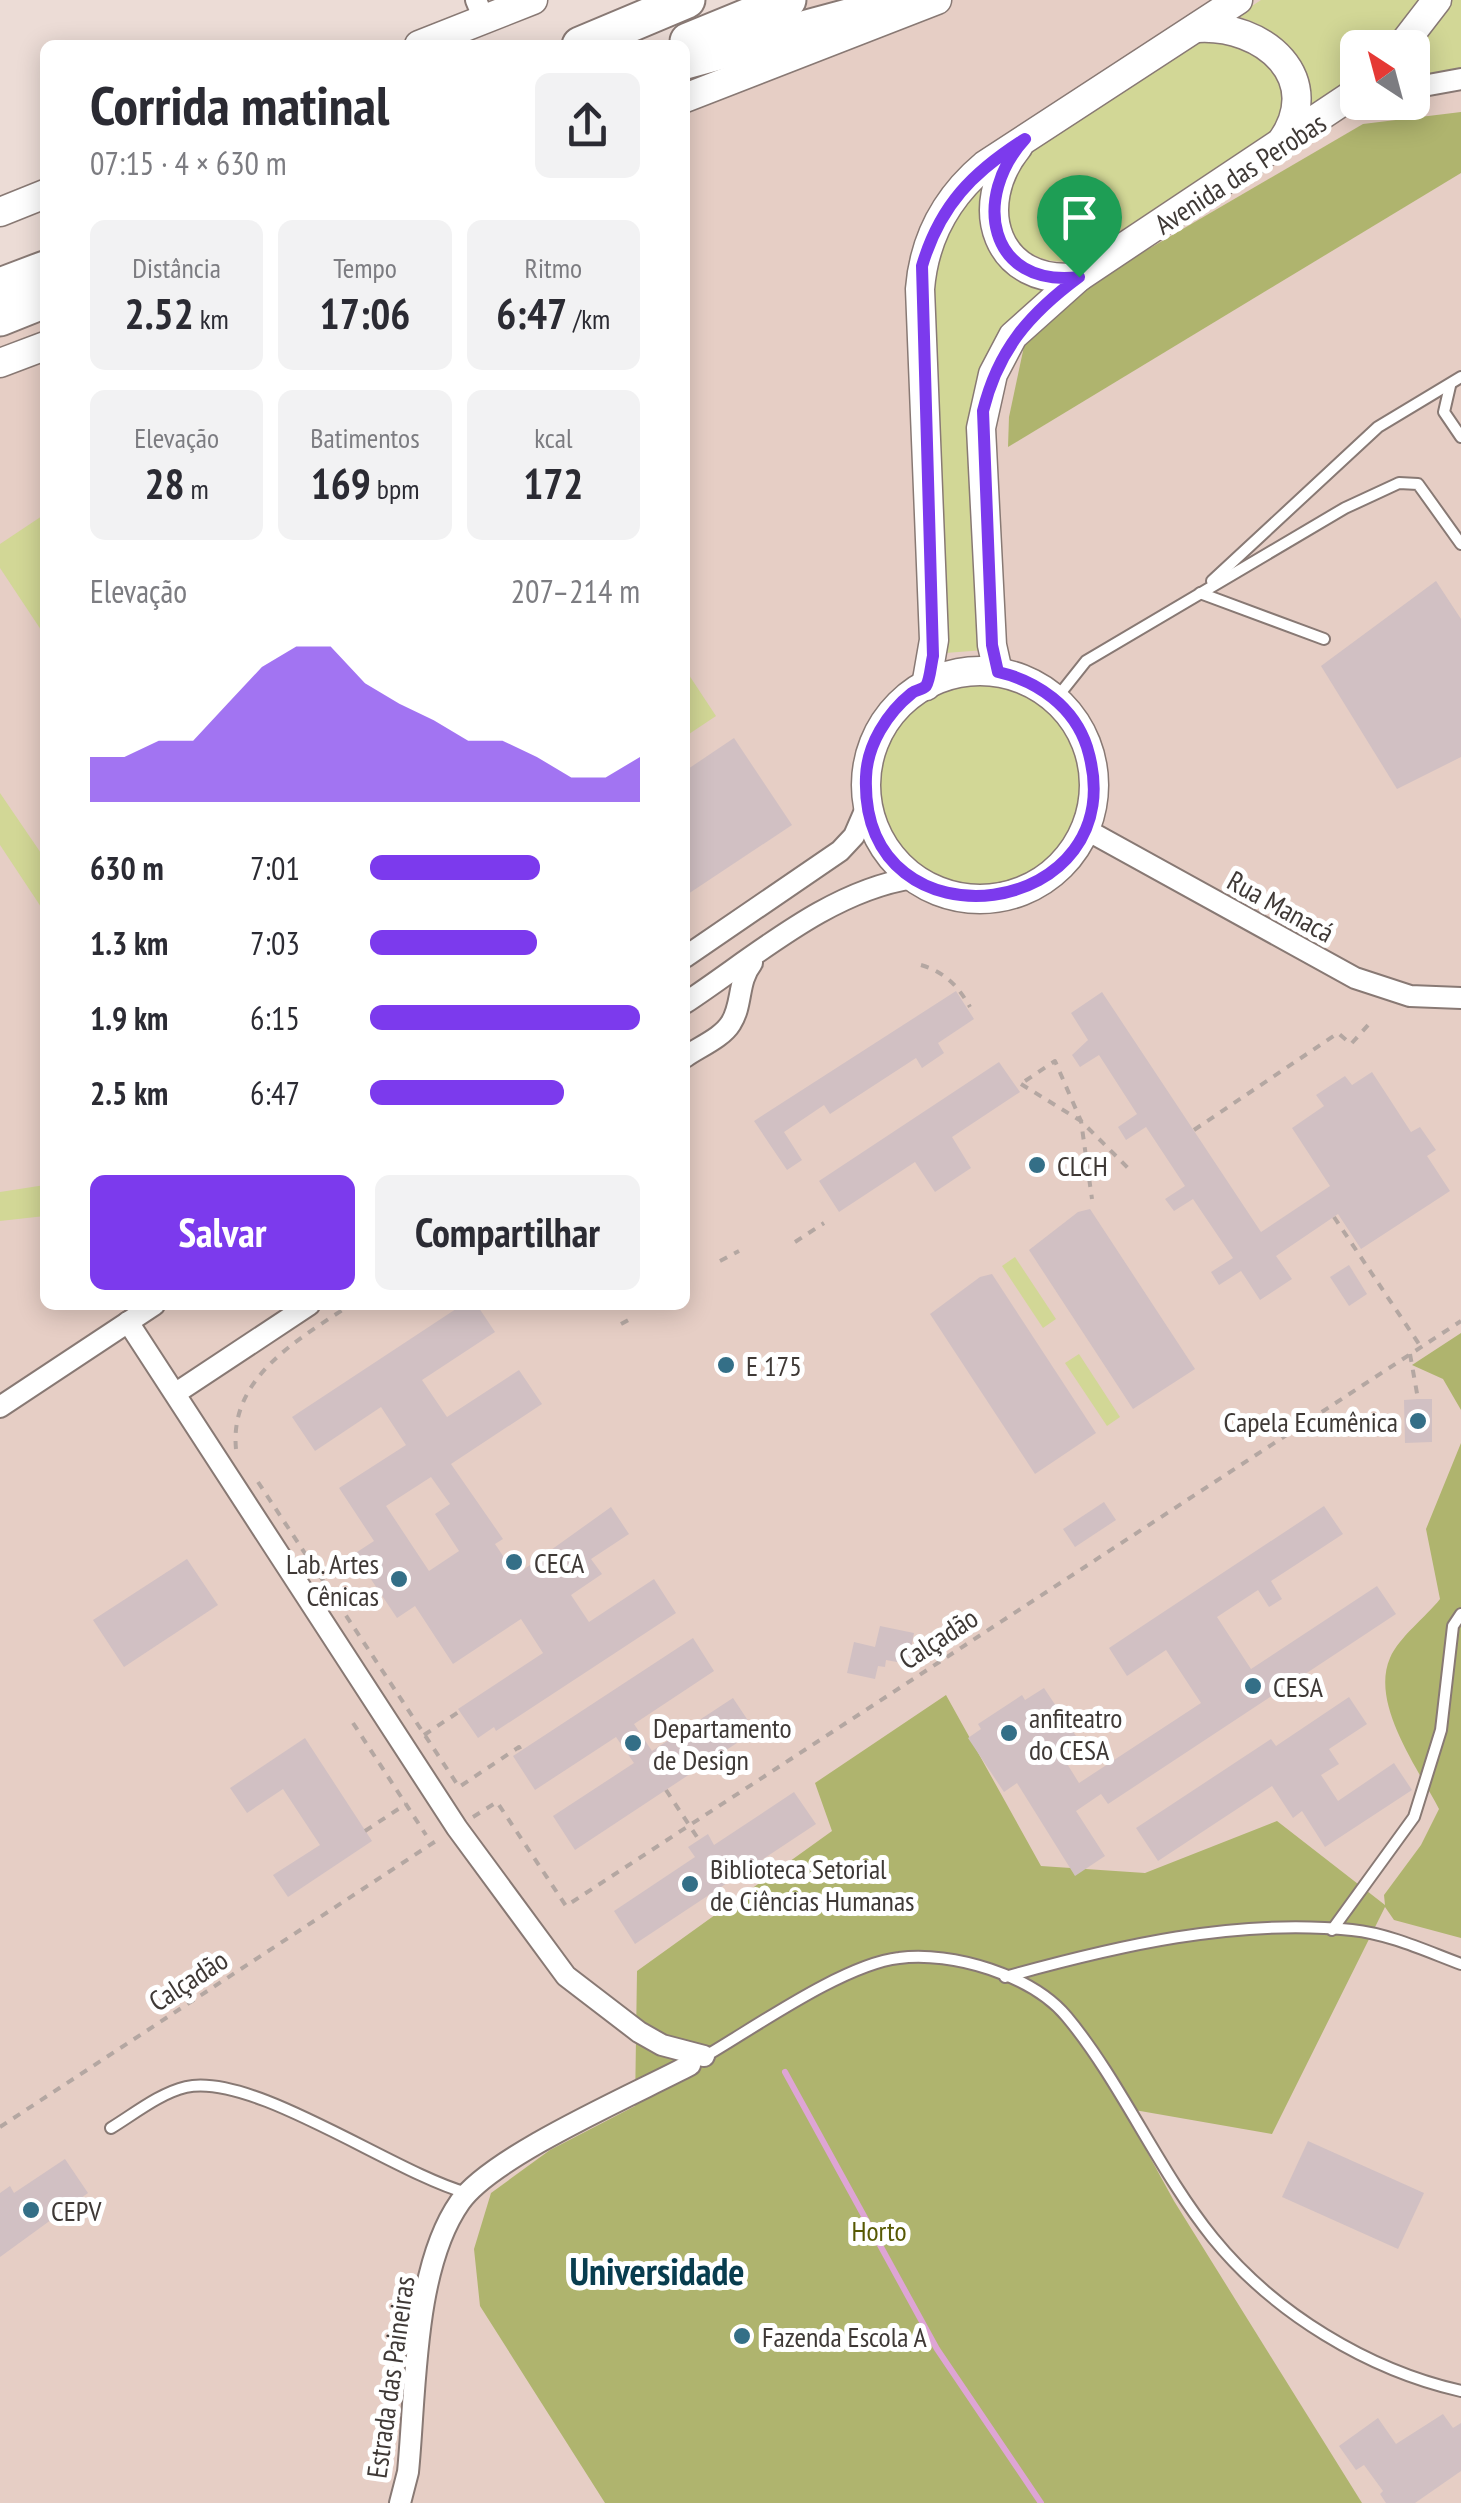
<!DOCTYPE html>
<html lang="pt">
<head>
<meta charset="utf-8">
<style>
	body { margin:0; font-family:"PT Sans Narrow",sans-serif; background:#f2f2f3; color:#2b2b33; height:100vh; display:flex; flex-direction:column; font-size:38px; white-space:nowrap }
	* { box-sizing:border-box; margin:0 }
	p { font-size:32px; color:#7c7c81 }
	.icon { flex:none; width:55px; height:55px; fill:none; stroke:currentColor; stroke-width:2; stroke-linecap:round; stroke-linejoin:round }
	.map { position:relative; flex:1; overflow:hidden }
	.side { position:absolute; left:40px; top:40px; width:650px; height:1270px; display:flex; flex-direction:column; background:#fff; border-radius:15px; box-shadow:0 5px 25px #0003 }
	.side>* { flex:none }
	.needle { width:65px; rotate:324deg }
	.controls { position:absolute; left:1340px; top:30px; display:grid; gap:20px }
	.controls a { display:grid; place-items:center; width:90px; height:90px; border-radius:15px; background:#fff; box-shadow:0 5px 25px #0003; font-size:50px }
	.pin { position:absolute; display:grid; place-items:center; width:85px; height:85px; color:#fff; margin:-102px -42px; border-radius:50% 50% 50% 0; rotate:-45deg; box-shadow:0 0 10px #0007 }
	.pin .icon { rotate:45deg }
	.round { display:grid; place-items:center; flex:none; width:105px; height:105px; border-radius:15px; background:#f2f2f3 }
	.head { display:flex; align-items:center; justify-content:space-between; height:170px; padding:0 50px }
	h1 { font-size:55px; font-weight:700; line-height:75px }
	.metrics { display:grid; grid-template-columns:repeat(3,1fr); gap:15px; height:170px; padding:10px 50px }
	.metrics div { display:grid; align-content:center; border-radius:15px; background:#f2f2f3; text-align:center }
	.metrics b { font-size:42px; font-weight:700 }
	.metrics small { font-size:28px; font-weight:400 }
	.metrics p { font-size:28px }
	.chart { height:280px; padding:20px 50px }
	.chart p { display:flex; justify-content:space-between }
	.chart svg { width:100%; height:180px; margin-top:10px; fill:#7c3aed; opacity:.7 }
	.button { display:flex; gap:20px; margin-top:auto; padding:20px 50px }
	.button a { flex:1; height:115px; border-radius:15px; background:#7c3aed; color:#fff; font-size:40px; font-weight:700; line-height:115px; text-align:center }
	.button a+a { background:#f2f2f3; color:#2b2b33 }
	ul { padding:0 50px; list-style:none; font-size:32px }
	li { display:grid; grid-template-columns:160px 120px 1fr; align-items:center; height:75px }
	li i { height:25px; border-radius:12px; background:#7c3aed }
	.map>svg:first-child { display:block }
	.built { fill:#e6cec5; fill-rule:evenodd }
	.green { fill:#d2d796 }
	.forest { fill:#afb46e }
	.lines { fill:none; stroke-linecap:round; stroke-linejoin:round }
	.stream { stroke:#dea5d5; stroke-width:6 }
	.building { fill:#d1c0c3; fill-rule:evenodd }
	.lane-casing { stroke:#887974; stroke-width:14 }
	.street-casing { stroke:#887974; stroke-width:24 }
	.secondary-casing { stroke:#887974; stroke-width:31 }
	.highway-casing { stroke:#887974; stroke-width:39 }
	.path { stroke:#b4a7a2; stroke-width:4; stroke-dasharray:8 8; stroke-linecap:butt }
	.lane { stroke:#fff; stroke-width:10 }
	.street { stroke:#fff; stroke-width:20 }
	.secondary { stroke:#fff; stroke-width:28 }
	.highway { stroke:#fff; stroke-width:35 }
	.route-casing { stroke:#fff; stroke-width:20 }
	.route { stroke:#7c3aed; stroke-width:12 }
	.poi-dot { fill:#346f87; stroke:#fff; stroke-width:4 }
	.labels { text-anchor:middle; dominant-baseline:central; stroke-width:10; stroke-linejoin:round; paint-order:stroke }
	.street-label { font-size:28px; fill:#3f3936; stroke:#fff }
	.poi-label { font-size:28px; fill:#3f3936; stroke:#fff; text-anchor:start }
	.park-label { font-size:28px; fill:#575903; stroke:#fff }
	.district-label { font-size:38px; font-weight:bold; fill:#083d4f; stroke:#fff }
</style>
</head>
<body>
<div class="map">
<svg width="1461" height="2503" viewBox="0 0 1461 2503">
	<rect width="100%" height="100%" fill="#ecdcd6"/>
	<path class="built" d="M 809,0 L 1461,0 L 1461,2503 L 0,2503 L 0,326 L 45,308 L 45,1305 L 685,1305 L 685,50 ZM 1358,48 L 1412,48 L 1412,102 L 1358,102 Z"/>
	<g class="green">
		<path d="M 1261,0 L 1425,0 L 1386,47 L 1358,48 L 1357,77 L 1306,121 C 1295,62 1299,37 1237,16 Z"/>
		<polygon points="1450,0 1461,0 1461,68 1413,78 1413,49"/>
		<path d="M 1238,41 C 1273,64 1294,87 1275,131 L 1088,257 C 1044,274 992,243 1007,191 C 1012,171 1029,154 1043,140 L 1183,50 L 1203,42 Z"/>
		<path d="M 983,183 C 969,245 994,269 1049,292 L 989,362 L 985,650 L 945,653 L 933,294 C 937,248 955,219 983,183 Z"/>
		<polygon points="45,514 45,636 0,568 0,544"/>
		<polygon points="685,669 716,716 689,734 685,728"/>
		<circle cx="979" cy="786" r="102"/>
		<polygon points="0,793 45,859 45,913 0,845"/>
		<polygon points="45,1185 45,1216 0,1221 0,1192"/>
		<polygon points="1015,1257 1056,1319 1043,1328 1002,1266"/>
		<polygon points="1079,1354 1120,1417 1107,1426 1065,1363"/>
	</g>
	<g class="forest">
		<polygon points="1461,112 1461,173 1008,447 1009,417 1030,318 1363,124"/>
		<polygon points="1461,1333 1461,1410 1443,1379 1412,1365"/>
		<path d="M 1461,1443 L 1461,1938 L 1394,1920 L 1385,1907 L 1272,2134 L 1123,2108 L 1174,2201 L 1362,2503 L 605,2503 L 480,2306 L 474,2249 L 491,2193 L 550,2150 L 635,2106 L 637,1971 L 832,1831 L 815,1783 L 946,1695 L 1041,1866 L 1145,1873 L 1277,1821 L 1385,1905 L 1384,1895 L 1421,1845 L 1439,1809 C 1418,1768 1370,1704 1390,1658 C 1399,1637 1426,1617 1440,1599 L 1426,1529 Z"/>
	</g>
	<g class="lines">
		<polyline class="stream" points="785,2072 937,2349 1041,2503"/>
	</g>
	<g class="building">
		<polygon points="1436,581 1461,619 1461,757 1397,789 1321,666"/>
		<polygon points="734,738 792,825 685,896 685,771"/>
		<polygon points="956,991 974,1019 938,1043 944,1053 922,1068 916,1058 830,1114 824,1105 784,1132 802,1160 787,1170 754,1121"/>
		<polygon points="1102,992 1261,1232 1330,1186 1292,1128 1324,1106 1316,1095 1345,1076 1352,1085 1372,1072 1411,1132 1420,1127 1436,1150 1427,1156 1450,1191 1361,1249 1338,1214 1276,1256 1292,1279 1260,1300 1241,1271 1219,1285 1211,1272 1233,1258 1193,1199 1174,1211 1165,1199 1185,1186 1146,1127 1126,1140 1118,1127 1137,1114 1099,1055 1080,1067 1072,1055 1088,1040 1071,1013"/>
		<polygon points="999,1062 1020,1092 952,1137 971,1168 935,1192 915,1162 839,1212 819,1181"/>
		<polygon points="1090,1209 1195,1369 1133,1409 1029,1250 1078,1212"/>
		<polygon points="1349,1265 1367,1294 1349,1306 1330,1277"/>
		<polygon points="992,1274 1096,1433 1035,1474 930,1314 980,1277"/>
		<path d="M 462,1305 L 477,1305 L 495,1332 L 422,1380 L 447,1417 L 519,1370 L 542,1404 L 451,1464 L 503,1539 L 495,1544 L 516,1575 L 611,1507 L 629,1534 L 591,1559 L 602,1574 L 571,1595 L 589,1622 L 654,1579 L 676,1613 L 496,1731 L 494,1727 L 478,1738 L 458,1709 L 543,1653 L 521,1619 L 453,1664 L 415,1606 L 397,1618 L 354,1554 L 374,1541 L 339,1488 L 406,1445 L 381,1407 L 315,1451 L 292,1417 ZM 431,1477 L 450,1504 L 435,1514 L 459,1551 L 429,1571 L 386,1506 Z"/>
		<polygon points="1418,1399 1432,1399 1432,1442 1405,1443 1404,1400"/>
		<polygon points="1104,1502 1116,1520 1075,1547 1063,1529"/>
		<polygon points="1324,1506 1343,1534 1271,1581 1282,1599 1269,1607 1258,1590 1217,1617 1251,1669 1377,1586 1396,1614 1108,1804 1101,1794 1076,1811 1105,1856 1075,1876 1017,1783 1004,1792 968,1738 981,1729 978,1724 1022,1695 1025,1700 1044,1688 1080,1742 1061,1754 1079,1783 1201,1703 1166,1650 1127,1676 1109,1648"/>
		<polygon points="187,1559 218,1605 124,1667 93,1620"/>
		<polygon points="880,1626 914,1633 908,1664 886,1660 885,1667 878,1666 875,1679 847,1673 854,1642 875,1647"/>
		<polygon points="693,1638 714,1671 634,1724 652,1751 733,1698 755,1731 575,1850 553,1816 634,1763 616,1737 535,1790 513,1756"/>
		<polygon points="1349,1697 1367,1724 1329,1749 1339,1764 1321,1775 1338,1801 1394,1763 1412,1790 1325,1847 1302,1811 1293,1818 1272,1786 1158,1861 1136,1828 1271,1739 1276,1746"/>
		<polygon points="305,1738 372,1841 288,1897 273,1875 320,1845 283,1789 247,1813 230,1788"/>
		<polygon points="794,1792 816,1824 635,1944 614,1911 695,1857 688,1847 708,1834 714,1845"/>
		<polygon points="1308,2141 1424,2193 1398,2249 1282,2197"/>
		<polygon points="65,2159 88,2193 0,2257 0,2193 10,2186 14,2193"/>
		<polygon points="1443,2414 1453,2428 1461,2423 1461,2471 1415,2503 1386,2503 1380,2494 1383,2491 1364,2465 1356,2470 1339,2446 1378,2418 1396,2444"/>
	</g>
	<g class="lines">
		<defs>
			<g id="lane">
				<polyline points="1450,386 1444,412 1461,437"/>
				<polyline points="1212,581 1378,427 1461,377"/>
				<polyline points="1200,593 1324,639"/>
				<polyline points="1055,700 1086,661 1345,508 1399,483 1418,484 1461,544"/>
				<polyline points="1332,1930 1414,1817 1441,1730 1453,1626 1461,1614"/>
				<path d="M 1005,1977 C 1116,1946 1236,1918 1352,1930 C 1390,1934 1426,1951 1461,1964"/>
				<path d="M 704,2057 C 754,2028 844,1964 899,1958 C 952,1951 1032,1975 1067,2017 C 1121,2082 1158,2170 1213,2238 C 1274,2313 1368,2370 1461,2391"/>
				<path d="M 111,2128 C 134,2114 160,2093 186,2087 C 253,2072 394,2173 467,2193"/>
			</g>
			<g id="street">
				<polyline points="476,0 484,19"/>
				<polyline points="1412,88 1461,79"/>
				<polyline points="1085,829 1355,978 1410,996 1461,998"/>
				<polyline points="685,957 840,851 854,836 867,806"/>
				<path d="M 685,1003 C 755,957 828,891 913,878"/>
				<path d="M 685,1057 C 699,1047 722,1038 731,1023 C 743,1004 737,982 752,963"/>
				<polyline points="128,1322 457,1828 566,1976 639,2032 662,2045 704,2056"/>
				<polyline points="176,1393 309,1305"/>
				<polyline points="0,1407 154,1305"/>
				<path d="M 400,2503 L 408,2472 C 416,2392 413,2269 460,2202 C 492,2156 635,2094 690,2065"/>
			</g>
			<g id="secondary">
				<path d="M 1196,28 C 1263,23 1329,79 1279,145"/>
				<polyline points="419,45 533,0"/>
				<polyline points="1400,48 1437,0"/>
				<polyline points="685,98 937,0"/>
				<path d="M 1018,147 C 970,206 996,287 1079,277"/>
				<polyline points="0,212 45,194"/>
				<polyline points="0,363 45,346"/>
				<circle cx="980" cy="785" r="114"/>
				<polyline points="998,672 992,645 981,428 993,374 1013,336 1079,277 1358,91"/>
				<path d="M 926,686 L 934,640 L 920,289 C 924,239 947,197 985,165 L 1238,0"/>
			</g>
			<g id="highway">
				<polyline points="688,41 788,0"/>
				<polyline points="580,45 687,0"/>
				<polyline points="685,61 911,0"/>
				<polyline points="0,286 45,269"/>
				<polyline points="0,318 45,300"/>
			</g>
		</defs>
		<use href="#lane" class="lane-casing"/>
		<use href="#street" class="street-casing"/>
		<use href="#secondary" class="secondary-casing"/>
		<use href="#highway" class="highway-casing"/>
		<g class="path">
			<path d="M 921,965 C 945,972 958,986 970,1007"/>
			<polyline points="1025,1081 1055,1061 1081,1121 1092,1199"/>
			<polyline points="1021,1084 1081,1121 1132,1172"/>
			<polyline points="1194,1130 1338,1033 1351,1044 1370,1023"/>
			<polyline points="1334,1217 1421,1347"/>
			<polyline points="795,1242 824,1223"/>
			<polyline points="720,1261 739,1251"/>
			<polyline points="621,1324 632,1318"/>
			<polyline points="1410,1354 1418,1399"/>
			<path d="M 236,1449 C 229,1377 299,1339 350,1305"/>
			<polyline points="258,1482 459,1787 519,1747 521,1751"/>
			<polyline points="353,1723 426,1835"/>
			<polyline points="424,1735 460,1711"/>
			<polyline points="666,1790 699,1840"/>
			<polyline points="473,1817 497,1802 566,1906 1461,1321"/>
			<polyline points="365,1831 406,1804"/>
			<polyline points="0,2127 439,1839"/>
		</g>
		<use href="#lane" class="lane"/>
		<use href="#street" class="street"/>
		<use href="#secondary" class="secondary"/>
		<use href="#highway" class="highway"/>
	</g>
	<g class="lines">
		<defs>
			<path id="route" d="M 1025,139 C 972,196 987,288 1079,277 C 1029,314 998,350 983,411 L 992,645 L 998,672 C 1038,681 1074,707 1087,747 C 1140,920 859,958 866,777 C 867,745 887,713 912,693 C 916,690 922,690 926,686 C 930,680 931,664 933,656 L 922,266 C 940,205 973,172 1025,139 Z"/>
		</defs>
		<use href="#route" class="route-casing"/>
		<use href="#route" class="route"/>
	</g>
	<g class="poi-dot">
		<circle cx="1037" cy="1165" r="10"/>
		<circle cx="726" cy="1365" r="10"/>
		<circle cx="1418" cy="1421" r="10"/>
		<circle cx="514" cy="1562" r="10"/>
		<circle cx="399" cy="1579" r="10"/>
		<circle cx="1253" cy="1686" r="10"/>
		<circle cx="1009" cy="1733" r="10"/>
		<circle cx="633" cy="1743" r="10"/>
		<circle cx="690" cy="1884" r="10"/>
		<circle cx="31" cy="2210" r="10"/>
		<circle cx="742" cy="2336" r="10"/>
	</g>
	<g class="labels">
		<g class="street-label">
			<text transform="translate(1240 173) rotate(-33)">Avenida das Perobas</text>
			<text transform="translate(1281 906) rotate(29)">Rua Manacá</text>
			<text transform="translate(938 1638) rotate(-33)">Calçadão</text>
			<text transform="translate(188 1980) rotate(-33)">Calçadão</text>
			<text transform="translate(390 2377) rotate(-82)">Estrada das Paineiras</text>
		</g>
		<g class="poi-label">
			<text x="1057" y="1165">CLCH</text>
			<text x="746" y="1365">E 175</text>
			<text x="1398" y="1421" text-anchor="end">Capela Ecumênica</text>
			<text x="534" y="1562">CECA</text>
			<text x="379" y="1563" text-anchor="end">Lab. Artes<tspan x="379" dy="32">Cênicas</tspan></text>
			<text x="1273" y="1686">CESA</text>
			<text x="1029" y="1717">anfiteatro<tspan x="1029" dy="32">do CESA</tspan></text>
			<text x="653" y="1727">Departamento<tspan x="653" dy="32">de Design</tspan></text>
			<text x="710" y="1868">Biblioteca Setorial<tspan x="710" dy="32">de Ciências Humanas</tspan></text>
			<text x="51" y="2210">CEPV</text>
			<text x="762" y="2336">Fazenda Escola A</text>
		</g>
		<g class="park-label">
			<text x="879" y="2230">Horto</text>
		</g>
		<g class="district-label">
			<text x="657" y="2270">Universidade</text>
		</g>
	</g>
</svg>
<div class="controls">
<a><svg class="needle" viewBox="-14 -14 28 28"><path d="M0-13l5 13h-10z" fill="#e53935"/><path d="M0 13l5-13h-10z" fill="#7c7c81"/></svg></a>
</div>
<div class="pin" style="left:1079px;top:277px;background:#1e9e55"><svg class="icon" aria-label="arrive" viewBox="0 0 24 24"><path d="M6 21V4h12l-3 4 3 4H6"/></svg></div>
<section class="side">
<div class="head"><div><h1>Corrida matinal</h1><p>07:15 · 4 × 630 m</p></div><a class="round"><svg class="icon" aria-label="share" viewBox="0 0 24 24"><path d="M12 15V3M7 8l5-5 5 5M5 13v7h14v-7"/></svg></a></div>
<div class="metrics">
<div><p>Distância</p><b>2.52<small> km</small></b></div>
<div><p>Tempo</p><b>17:06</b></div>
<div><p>Ritmo</p><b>6:47<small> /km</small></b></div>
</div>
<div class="metrics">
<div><p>Elevação</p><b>28<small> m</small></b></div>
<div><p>Batimentos</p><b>169<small> bpm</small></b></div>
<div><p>kcal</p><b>172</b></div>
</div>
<div class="chart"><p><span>Elevação</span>207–214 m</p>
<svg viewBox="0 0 160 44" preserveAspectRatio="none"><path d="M0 44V33L10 33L20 29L30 29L40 20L50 11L60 6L70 6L80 15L90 20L100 24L110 29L120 29L130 33L140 38L150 38L160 33V44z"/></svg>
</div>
<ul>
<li><b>630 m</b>7:01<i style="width:63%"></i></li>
<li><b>1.3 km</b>7:03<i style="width:62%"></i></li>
<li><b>1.9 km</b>6:15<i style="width:100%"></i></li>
<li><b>2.5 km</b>6:47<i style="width:72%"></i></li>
</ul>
<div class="button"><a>Salvar</a><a>Compartilhar</a></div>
</section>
</div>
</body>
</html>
